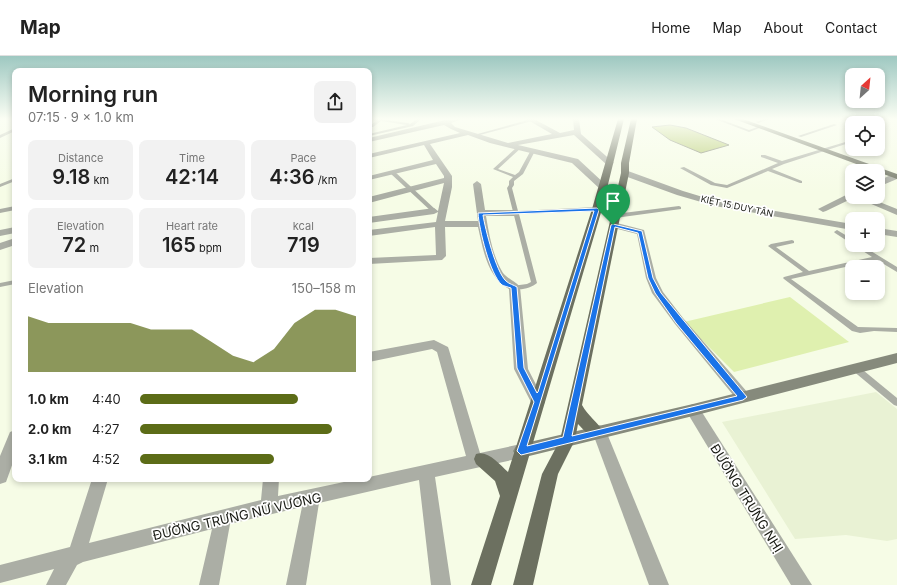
<!DOCTYPE html>
<html lang="en">
<head>
<meta charset="utf-8">
<style>
	body { margin:0; font-family:Inter,sans-serif; background:#f2f2f2; color:#222; height:100vh; display:flex; flex-direction:column; font-size:15px; white-space:nowrap }
	* { box-sizing:border-box; margin:0 }
	p { font-size:13px; color:#767676 }
	.icon { flex:none; width:22px; height:22px; fill:none; stroke:currentColor; stroke-width:2; stroke-linecap:round; stroke-linejoin:round }
	.map { position:relative; flex:1; overflow:hidden }
	.sheet { position:absolute; left:12px; top:12px; width:360px; height:414px; display:flex; flex-direction:column; background:#fff; border-radius:8px; box-shadow:0 2px 6px #0003 }
	.sheet>* { flex:none }
	.needle { width:26px; rotate:27deg }
	.buttons { position:absolute; left:845px; top:12px; display:grid; gap:8px }
	.buttons a { display:grid; place-items:center; width:40px; height:40px; border-radius:8px; background:#fff; box-shadow:0 2px 6px #0003; font-size:20px }
	.pin { position:absolute; display:grid; place-items:center; width:34px; height:34px; color:#fff; margin:-41px -17px; border-radius:50% 50% 50% 0; rotate:-45deg; box-shadow:0 0 4px #0007 }
	.pin .icon { rotate:45deg }
	.round { display:grid; place-items:center; flex:none; width:42px; height:42px; border-radius:8px; background:#f2f2f2 }
	.headline { display:flex; align-items:center; justify-content:space-between; height:68px; padding:0 16px }
	h1 { font-size:22px; font-weight:600; line-height:30px }
	.figures { display:grid; grid-template-columns:repeat(3,1fr); gap:6px; height:68px; padding:4px 16px }
	.figures div { display:grid; align-content:center; border-radius:8px; background:#f2f2f2; text-align:center }
	.figures b { font-size:20px; font-weight:600 }
	.figures small { font-size:11px; font-weight:400 }
	.figures p { font-size:11px }
	.chart { height:112px; padding:8px 16px }
	.chart p { display:flex; justify-content:space-between }
	.chart svg { width:100%; height:72px; margin-top:4px; fill:#5c6c17; opacity:.7 }
	ul { padding:0 16px; list-style:none; font-size:13px }
	li { display:grid; grid-template-columns:64px 48px 1fr; align-items:center; height:30px }
	li i { height:10px; border-radius:5px; background:#5c6c17 }
	header { display:flex; align-items:center; gap:24px; box-sizing:border-box; height:56px; padding:0 20px; background:#fff; border-bottom:1px solid #e0e0e0 }
	header strong { font-size:19px }
	nav { display:flex; gap:22px; margin-inline-start:auto; font-size:14px }
	.map>svg:first-child { display:block }
	.built { fill:#e9f2d4 }
	.green { fill:#dff0af }
	.building { fill:#b2c869; stroke:#757a67 }
	.lines { fill:none; stroke-linecap:round; stroke-linejoin:round }
	.service { fill:#abaea5; fill-rule:evenodd }
	.minor { fill:#abaea5; fill-rule:evenodd }
	.secondary { fill:#868a7c; fill-rule:evenodd }
	.primary { fill:#6c7060; fill-rule:evenodd }
	.route { fill:#1a73e8; stroke:#fff; fill-rule:evenodd }
	.labels { text-anchor:middle; dominant-baseline:central; stroke-width:3.5; stroke-linejoin:round; paint-order:stroke }
	.far-street-label { font-size:9px; fill:#171912; stroke:#fff }
	.near-street-label { font-size:13px; fill:#171912; stroke:#fff }
</style>
</head>
<body>
<header>
<strong>Map</strong>
<nav><a>Home</a><a>Map</a><a>About</a><a>Contact</a></nav>
</header>
<div class="map">
<svg width="897" height="529" viewBox="0 0 897 529">
	<rect width="100%" height="100%" fill="#f6fce6"/>
	<polygon class="built" points="876,336 897,353 897,483 887,485 846,479 795,483 722,366"/>
	<polygon class="green" points="790,241 849,286 734,316 684,266"/>
	<polygon class="building" points="670,69 686,72 729,89 701,97 670,84 652,71"/>
	<g class="lines">
		<g class="service">
			<polygon points="369,63 380,63 408,67 410,68 417,63 421,63 413,70 369,80 369,78 407,69 381,65 373,71 369,71 369,69 371,69 376,65"/>
			<polygon points="531,63 532,65 476,80 474,79"/>
			<polygon points="715,63 720,63 749,74 760,70 762,71 749,76"/>
			<polygon points="764,63 770,63 758,67 756,66"/>
			<polygon points="834,68 837,69 801,81 798,80"/>
			<polygon points="15,72 15,75 0,82 0,79"/>
			<polygon points="852,84 852,86 784,108 772,113 802,125 802,127 800,127 768,115 727,132 711,129 680,112 684,111 715,127 727,129 778,107 761,101 761,99 765,99 782,105"/>
			<path d="M 517,91 L 521,92 L 498,113 L 515,119 L 519,116 L 531,94 L 535,95 L 523,118 L 514,125 L 514,129 L 512,132 L 518,155 L 597,151 L 600,153 L 597,155 L 519,158 L 537,227 C 531,232 518,236 511,231 L 512,230 L 527,228 L 531,226 L 507,132 L 509,129 L 509,125 L 513,121 L 493,113 Z"/>
			<polygon points="390,115 394,115 436,154 436,156 432,156 390,117"/>
			<polygon points="15,122 15,125 0,131 0,128"/>
			<polygon points="15,150 15,154 0,157 0,153"/>
			<polygon points="679,150 681,151 681,153 615,162 612,160 615,158"/>
			<polygon points="837,174 852,183 852,188 835,177 834,176"/>
			<polygon points="792,184 794,185 794,187 776,191 809,215 872,201 854,189 861,189 897,211 897,216 877,204 791,223 858,271 897,272 897,276 874,275 860,277 852,275 784,223 783,222 784,221 803,216 768,190 771,188"/>
			<polygon points="15,224 15,228 0,231 0,227"/>
			<polygon points="855,309 858,310 897,342 897,350 894,349 852,314 851,312 852,310"/>
		</g>
		<g class="minor">
			<path d="M 462,63 L 451,67 L 455,71 L 508,87 L 552,78 L 526,63 L 534,63 L 560,77 L 574,74 L 573,63 L 579,63 L 581,78 L 614,107 L 607,109 L 574,79 L 518,89 L 578,103 L 606,129 L 606,133 L 600,133 L 572,107 L 490,87 L 468,79 L 430,88 L 452,120 L 452,131 L 445,165 L 478,165 L 473,128 L 477,125 L 481,128 L 485,154 L 516,154 L 521,157 L 516,160 L 486,160 C 489,178 493,201 503,217 C 508,223 515,225 520,231 L 528,313 L 545,346 L 543,350 L 538,352 L 533,350 L 514,313 L 509,233 C 487,221 483,193 478,171 L 445,171 L 446,200 L 442,204 L 369,208 L 369,202 L 436,199 L 435,171 L 369,180 L 369,174 L 436,166 L 438,156 L 434,158 L 369,167 L 369,161 L 434,152 L 438,155 L 444,127 L 369,147 L 369,141 L 444,122 L 444,120 L 436,108 L 369,124 L 369,120 L 433,104 L 424,89 L 369,102 L 369,98 L 460,77 L 451,73 L 444,69 L 369,86 L 369,82 L 445,64 Z"/>
			<polygon points="622,115 628,115 683,135 716,145 852,168 852,174 715,150 677,139 622,119"/>
			<polygon points="893,118 897,118 897,123 878,131 878,125"/>
			<polygon points="852,136 852,141 867,141 897,153 897,159 855,141 826,155 823,156 818,153"/>
			<polygon points="613,166 644,174 656,222 663,236 683,262 748,337 750,341 748,345 743,346 738,345 675,268 652,237 646,222 637,178 610,171 610,167"/>
			<polygon points="15,171 15,177 0,180 0,174"/>
			<polygon points="878,172 897,175 897,181 878,178"/>
			<polygon points="15,182 15,189 0,194 0,187"/>
			<polygon points="434,284 448,291 449,294 480,397 521,388 526,390 529,395 526,400 521,402 435,421 451,529 431,529 419,424 319,447 306,529 286,529 302,451 230,468 219,529 199,529 212,473 83,506 77,509 66,529 46,529 54,513 0,527 0,509 70,491 92,423 108,423 89,487 261,444 263,423 279,423 278,440 358,423 369,423 369,421 466,400 437,296 432,293 369,306 369,296"/>
			<polygon points="693,348 698,350 812,529 791,529 688,358 686,354 688,350"/>
			<polygon points="599,369 604,371 606,375 669,529 649,529 592,375 594,371"/>
			<polygon points="15,374 15,401 6,426 0,428 0,400 10,376"/>
		</g>
		<polygon class="secondary" points="897,297 897,307 693,360 521,402 516,400 513,395 516,390 521,388 693,348"/>
		<g class="primary">
			<path d="M 618,63 L 624,63 L 602,153 L 491,529 L 471,529 L 500,440 L 495,425 L 476,408 L 474,403 L 476,398 C 488,394 499,408 508,416 L 592,153 Z"/>
			<path d="M 631,63 L 637,63 L 629,107 L 629,117 L 582,349 C 588,360 598,366 603,376 L 601,380 C 591,384 585,375 578,368 L 575,384 L 558,418 L 533,529 L 513,529 L 542,418 L 560,384 L 621,117 L 621,107 Z"/>
			<polygon points="734,63 743,63 897,118 897,123"/>
		</g>
	</g>
	<linearGradient id="sky" x2="0" y2="1"><stop stop-color="#9ec8c1"/><stop offset="0.46" stop-color="#fbfef4"/><stop offset="1" stop-color="#fbfef4" stop-opacity="0"/></linearGradient>
	<rect width="897" height="137" fill="url(#sky)"/>
	<path class="route" d="M 597,152 L 599,154 L 527,390 L 563,381 L 611,169 L 613,168 L 642,175 L 653,222 L 661,237 L 747,341 L 743,344 L 521,399 L 517,395 L 534,346 L 517,312 L 511,232 C 508,231 504,230 502,229 C 490,219 479,173 478,157 ZM 594,155 L 538,336 L 537,337 L 524,312 L 517,231 C 514,229 509,228 506,225 C 496,216 485,172 483,159 ZM 615,171 L 638,177 L 648,222 L 655,237 L 676,267 L 737,340 L 572,380 Z"/>
	<g class="labels">
		<g class="far-street-label">
			<text transform="translate(737 150) rotate(12)">KIỆT 15 DUY TÂN</text>
		</g>
		<g class="near-street-label">
			<text transform="translate(747 442) rotate(58)">ĐƯỜNG TRƯNG NHỊ</text>
			<text transform="translate(237 460) rotate(-13)">ĐƯỜNG TRƯNG NỮ VƯƠNG</text>
		</g>
	</g>
</svg>
<div class="buttons">
<a><svg class="needle" viewBox="-14 -14 28 28"><path d="M0-13l5 13h-10z" fill="#e53935"/><path d="M0 13l5-13h-10z" fill="#767676"/></svg></a>
<a><svg class="icon" aria-label="locate" viewBox="0 0 24 24"><circle cx="12" cy="12" r="6"/><path d="M12 2v4M12 18v4M2 12h4M18 12h4"/></svg></a>
<a><svg class="icon" aria-label="layers" viewBox="0 0 24 24"><path d="M12 4l9 5-9 5-9-5zM3 14l9 5 9-5"/></svg></a>
<a>+</a>
<a>−</a>
</div>
<div class="pin" style="left:613px;top:169px;background:#1e9e55"><svg class="icon" aria-label="arrive" viewBox="0 0 24 24"><path d="M6 21V4h12l-3 4 3 4H6"/></svg></div>
<section class="sheet">
<div class="headline"><div><h1>Morning run</h1><p>07:15 · 9 × 1.0 km</p></div><a class="round"><svg class="icon" aria-label="share" viewBox="0 0 24 24"><path d="M12 15V3M7 8l5-5 5 5M5 13v7h14v-7"/></svg></a></div>
<div class="figures">
<div><p>Distance</p><b>9.18<small> km</small></b></div>
<div><p>Time</p><b>42:14</b></div>
<div><p>Pace</p><b>4:36<small> /km</small></b></div>
</div>
<div class="figures">
<div><p>Elevation</p><b>72<small> m</small></b></div>
<div><p>Heart rate</p><b>165<small> bpm</small></b></div>
<div><p>kcal</p><b>719</b></div>
</div>
<div class="chart"><p><span>Elevation</span>150–158 m</p>
<svg viewBox="0 0 160 44" preserveAspectRatio="none"><path d="M0 44V10L10 14L20 14L30 14L40 14L50 14L60 18L70 18L80 18L90 26L100 34L110 38L120 30L130 14L140 6L150 6L160 10V44z"/></svg>
</div>
<ul>
<li><b>1.0 km</b>4:40<i style="width:73%"></i></li>
<li><b>2.0 km</b>4:27<i style="width:89%"></i></li>
<li><b>3.1 km</b>4:52<i style="width:62%"></i></li>
</ul>
</section>
</div>
</body>
</html>
